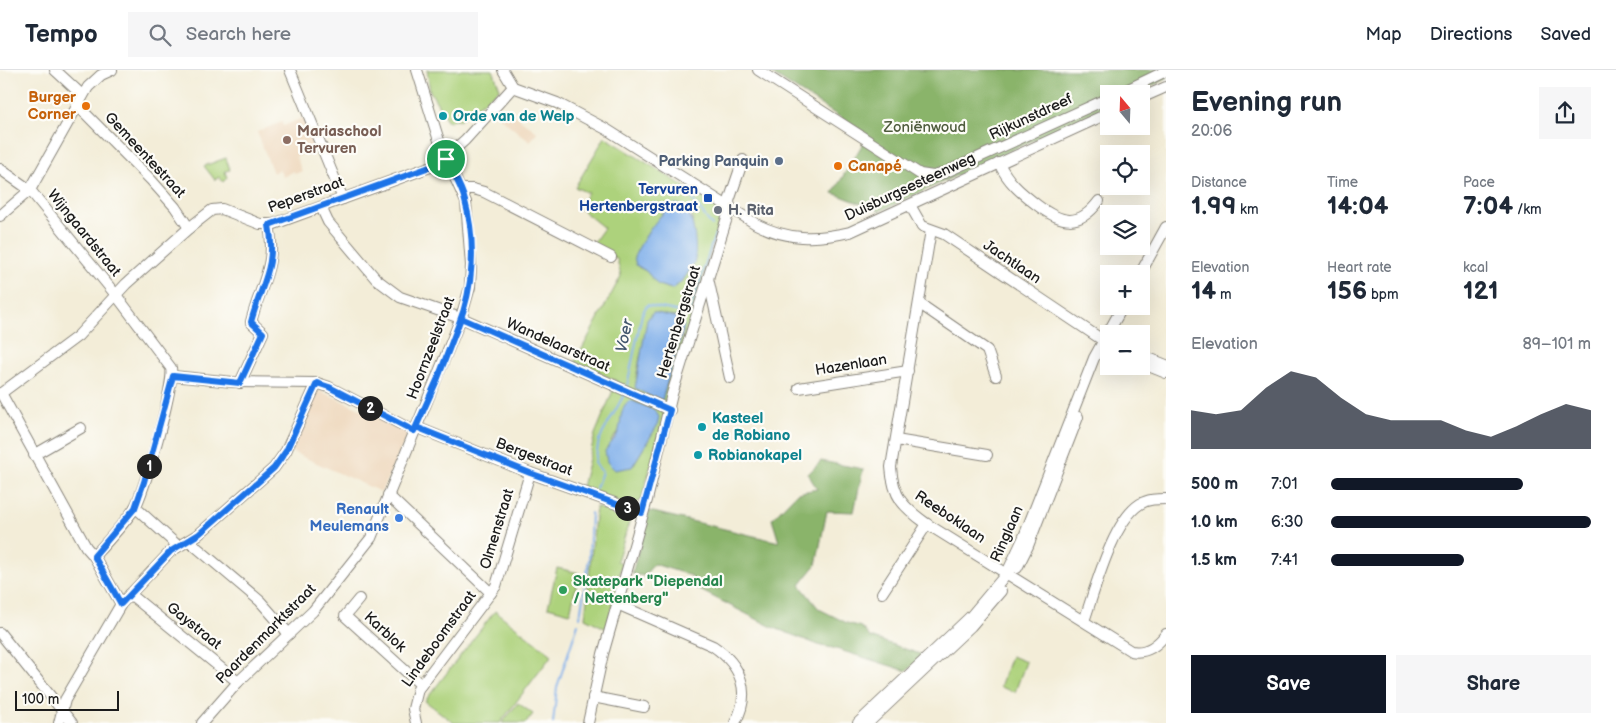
<!DOCTYPE html>
<html lang="en">
<head>
<meta charset="utf-8">
<style>
	body { margin:0; font-family:"Balsamiq Sans",sans-serif; background:#f6f6f7; color:#1f2937; height:100vh; display:flex; flex-direction:column; font-size:19px; white-space:nowrap }
	* { box-sizing:border-box; margin:0 }
	p { font-size:16px; color:#747a83 }
	.icon { flex:none; width:28px; height:28px; fill:none; stroke:currentColor; stroke-width:2; stroke-linecap:round; stroke-linejoin:round }
	.map { position:relative; flex:1; overflow:hidden }
	.panel { display:flex; flex-direction:column; background:#fff; width:450px }
	.panel>* { flex:none }
	.needle { width:32px; rotate:341deg }
	.tools { position:absolute; left:1100px; top:15px; display:grid; gap:10px }
	.tools a { display:grid; place-items:center; width:50px; height:50px; border-radius:0px; background:#fff; box-shadow:0 5px 20px #0002; font-size:25px }
	.scale { position:absolute; left:15px; bottom:12px; width:104px; box-sizing:border-box; padding-left:5px; border:2px solid #1c1c1c; border-top:0; font-size:14px; line-height:18px; white-space:nowrap; color:#1c1c1c; -webkit-text-stroke:4px #fdfcf7; paint-order:stroke }
	.pin { position:absolute; display:grid; place-items:center; width:42px; height:42px; color:#fff; margin:-21px; border:2px solid #fff; border-radius:50%; box-shadow:0 1px 5px #0007 }
	.km { position:absolute; width:25px; height:25px; margin:-12px; border-radius:50%; background:#222; color:#fff; font-size:14px; line-height:25px; text-align:center }
	.round { display:grid; place-items:center; flex:none; width:52px; height:52px; border-radius:0px; background:#f6f6f7 }
	.headline { display:flex; align-items:center; justify-content:space-between; height:85px; padding:0 25px }
	h1 { font-size:28px; font-weight:800; line-height:38px }
	.figures { display:grid; grid-template-columns:repeat(3,1fr); gap:8px; height:85px; padding:5px 25px }
	.figures div { display:grid; align-content:center }
	.figures b { font-size:25px; font-weight:800 }
	.figures small { font-size:14px; font-weight:400 }
	.figures p { font-size:14px }
	.chart { height:140px; padding:10px 25px }
	.chart p { display:flex; justify-content:space-between }
	.chart svg { width:100%; height:90px; margin-top:5px; fill:#111827; opacity:.7 }
	.cta { display:flex; gap:10px; margin-top:auto; padding:10px 25px }
	.cta a { flex:1; height:58px; border-radius:0px; background:#111827; color:#fff; font-size:20px; font-weight:800; line-height:58px; text-align:center }
	.cta a+a { background:#f6f6f7; color:#1f2937 }
	ul { padding:0 25px; list-style:none; font-size:16px }
	li { display:grid; grid-template-columns:80px 60px 1fr; align-items:center; height:38px }
	li i { height:12px; border-radius:6px; background:#111827 }
	header { display:flex; align-items:center; gap:30px; box-sizing:border-box; height:70px; padding:0 25px; background:#fff; border-bottom:1px solid #e0e1e3 }
	header strong { font-size:24px }
	nav { display:flex; gap:28px; margin-inline-start:auto; font-size:18px }
	.search { width:350px; height:45px; background:#f6f6f7; display:flex; align-items:center; gap:12px; box-sizing:border-box; padding:0 18px; border-radius:0px; color:#747a83; font-size:19px }
	main { display:flex; flex:1; min-height:0 }
	.map>svg:first-child { display:block }
	.built { fill:#eed7bb }
	.green { fill:#add27b; stroke:#64774c; fill-rule:evenodd }
	.forest { fill:#8ab46b; stroke:#536844 }
	.water { fill:#7fafea; stroke:#4e6683 }
	.lines { fill:none; stroke-linecap:round; stroke-linejoin:round }
	.stream { stroke:#7fafea; stroke-width:2 }
	.minor-casing { stroke:#88847a; stroke-width:12 }
	.minor { stroke:#fff; stroke-width:10 }
	.route-casing { stroke:#fff; stroke-width:10 }
	.route { stroke:#1a73e8; stroke-width:6 }
	.food-dot { fill:#e8710a; stroke:#fdfcf7; stroke-width:2 }
	.culture-dot { fill:#0f9aa8; stroke:#fdfcf7; stroke-width:2 }
	.education-dot { fill:#8d6e63; stroke:#fdfcf7; stroke-width:2 }
	.service-dot { fill:#5c6f8a; stroke:#fdfcf7; stroke-width:2 }
	.transit-dot { fill:#1a4fb4; stroke:#fdfcf7; stroke-width:2 }
	.worship-dot { fill:#6b7280; stroke:#fdfcf7; stroke-width:2 }
	.shop-dot { fill:#3f7fe0; stroke:#fdfcf7; stroke-width:2 }
	.leisure-dot { fill:#2e9e5b; stroke:#fdfcf7; stroke-width:2 }
	.labels { text-anchor:middle; dominant-baseline:central; stroke-width:4.5; stroke-linejoin:round; paint-order:stroke }
	.food-label { font-size:15px; font-weight:bold; fill:#c56008; stroke:#fdfcf7; text-anchor:end }
	.culture-label { font-size:15px; font-weight:bold; fill:#0d838f; stroke:#fdfcf7; text-anchor:start }
	.street-label { font-size:15px; fill:#1c1c1c; stroke:#fdfcf7 }
	.park-label { font-size:15px; fill:#4f5c3d; stroke:#fdfcf7 }
	.education-label { font-size:15px; font-weight:bold; fill:#785e54; stroke:#fdfcf7; text-anchor:start }
	.service-label { font-size:15px; font-weight:bold; fill:#4e5e75; stroke:#fdfcf7; text-anchor:end }
	.transit-label { font-size:15px; font-weight:bold; fill:#164399; stroke:#fdfcf7; text-anchor:end }
	.worship-label { font-size:15px; font-weight:bold; fill:#5b616d; stroke:#fdfcf7; text-anchor:start }
	.shop-label { font-size:15px; font-weight:bold; fill:#366cbe; stroke:#fdfcf7; text-anchor:end }
	.leisure-label { font-size:15px; font-weight:bold; fill:#27864d; stroke:#fdfcf7; text-anchor:start }
	.water-label { font-size:16px; font-style:italic; fill:#44576e; stroke:#fdfcf7 }
</style>
</head>
<body>
<header>
<strong>Tempo</strong>
<div class="search"><svg class="icon" aria-label="search" viewBox="0 0 24 24"><circle cx="10" cy="10" r="6"/><path d="M15 15l6 6"/></svg>Search here</div>
<nav><a>Map</a><a>Directions</a><a>Saved</a></nav>
</header>
<main>
<div class="map">
<svg width="1166" height="653" viewBox="0 0 1166 653">
	<rect width="100%" height="100%" fill="#fdfcf7"/>
	<filter id="ink" filterUnits="userSpaceOnUse"><feTurbulence type="fractalNoise" baseFrequency=".02" numOctaves="2"/><feDisplacementMap in="SourceGraphic" scale="10" xChannelSelector="R" yChannelSelector="G"/><feConvolveMatrix kernelMatrix="1 2 1 2 8 2 1 2 1" color-interpolation-filters="sRGB"/></filter>
	<filter id="wash" filterUnits="userSpaceOnUse"><feTurbulence type="fractalNoise" baseFrequency=".0096" numOctaves="4" result="noise"/><feDisplacementMap in="SourceGraphic" scale="20" xChannelSelector="R" yChannelSelector="G"/><feGaussianBlur stdDeviation="1.12" result="paint"/><feColorMatrix in="noise" values="0 0 0 0 0 0 0 0 0 0 0 0 0 0 0 0 0 1.4 0 .05"/><feComposite in="paint" operator="in"/></filter>
	<g filter="url(#wash)">
		<rect width="100%" height="100%" fill="#f3edd8"/>
		<g class="built">
			<polygon points="505,38 537,62 530,72 498,46"/>
			<polygon points="305,47 317,79 296,87 302,101 295,104 294,101 283,107 279,99 273,103 257,62 282,52 283,56"/>
			<polygon points="318,320 408,361 408,364 381,422 290,381"/>
		</g>
		<g class="green">
			<polygon points="427,0 493,0 500,19 458,51 457,48 448,52 430,21"/>
			<path d="M 605,67 L 722,140 L 641,431 L 628,435 L 582,417 L 595,364 L 617,311 L 575,292 L 621,206 L 617,189 L 591,176 L 604,158 L 578,137 L 588,123 L 575,117 ZM 683,135 L 692,147 L 695,188 L 683,211 L 672,219 L 661,216 L 646,201 L 638,197 L 636,184 L 665,139 ZM 653,242 L 679,248 L 684,263 L 662,330 L 657,330 L 636,308 L 640,287 ZM 630,330 L 657,342 L 657,356 L 632,397 L 611,371 L 619,361 Z"/>
			<polygon points="226,88 230,100 225,101 227,108 223,112 219,107 215,110 204,96"/>
			<polygon points="596,437 630,449 617,491 622,493 607,559 585,548"/>
			<polygon points="557,498 579,503 570,543 548,537"/>
			<polygon points="495,541 552,585 500,653 454,653 425,631"/>
			<polygon points="1011,586 1026,592 1015,622 1000,617"/>
			<polygon points="518,633 533,644 526,653 502,653"/>
		</g>
		<g class="forest">
			<polygon points="766,0 1166,0 1166,9 1134,24 1109,24 1109,35 880,141 833,123 868,65"/>
			<polygon points="821,391 863,399 854,442 827,441 816,495 800,515 819,539 847,553 861,557 870,567 923,585 907,601 833,578 821,576 772,557 692,516 692,506 654,494 644,506 632,504 649,441 779,472 772,449 797,423 817,419 808,404"/>
		</g>
		<g class="water">
			<path d="M 676,134 C 694,135 697,175 695,189 C 695,196 678,217 672,219 L 658,215 L 646,201 L 636,195 L 634,187 C 640,173 662,138 676,134 Z"/>
			<polygon points="653,242 679,248 684,256 662,330 657,330 635,318 647,250"/>
			<path d="M 630,330 L 655,340 L 659,347 L 657,356 L 632,397 L 615,400 L 607,392 L 605,381 C 609,375 618,366 619,360 C 622,346 619,341 630,330 Z"/>
		</g>
		<g class="lines">
			<g class="stream">
				<polyline points="685,119 712,156"/>
				<polyline points="627,316 642,244 647,235 685,243 690,241 715,164"/>
				<polyline points="596,418 602,402 595,393 599,370 625,323"/>
				<polyline points="580,547 589,489 591,443"/>
				<polyline points="553,653 557,617 578,554"/>
			</g>
		</g>
	</g>
	<g filter="url(#ink)">
		<g class="lines">
			<defs>
				<g id="minor">
					<polyline points="55,0 82,25"/>
					<polyline points="290,0 343,129"/>
					<polyline points="503,0 513,17"/>
					<polyline points="758,0 920,104 933,106 944,103 1109,28"/>
					<path d="M 513,17 L 557,33 L 606,59 L 756,154 C 787,170 816,170 850,162 L 1109,43"/>
					<polyline points="1118,24 1166,1"/>
					<polyline points="1141,28 1166,17"/>
					<polyline points="77,35 151,110 175,137 189,158"/>
					<path d="M 999,93 C 1008,112 1020,122 1037,135 C 1061,153 1079,158 1099,131"/>
					<path d="M 0,99 L 30,120 L 116,225 L 171,298 C 175,315 144,423 134,439 C 123,455 108,471 94,486"/>
					<polyline points="461,119 473,119 484,122 611,187"/>
					<polyline points="910,135 922,156 944,164 1104,271 1109,278"/>
					<polyline points="321,137 328,152 376,209 400,227 466,250 670,340"/>
					<polyline points="0,146 30,120 88,17 101,5 112,0"/>
					<path d="M 931,160 L 891,397 C 893,427 903,437 927,454 L 1131,581 C 1146,584 1157,576 1166,564"/>
					<polyline points="1140,204 1166,157"/>
					<polyline points="708,208 730,308"/>
					<polyline points="920,234 987,280 996,306"/>
					<polyline points="1141,285 1166,295"/>
					<polyline points="1141,293 1166,303"/>
					<polyline points="173,306 233,312 317,313 329,317 414,361"/>
					<path d="M 240,313 L 263,263 L 251,252 C 260,215 277,196 269,155"/>
					<polyline points="799,318 908,301"/>
					<polyline points="1,323 86,477 94,486 121,534"/>
					<polyline points="0,324 78,266 126,214 189,158 212,140 222,139 260,154 274,154 438,94 465,70 513,17"/>
					<polyline points="416,357 530,403 642,443"/>
					<polyline points="896,370 987,385"/>
					<polyline points="34,385 81,358"/>
					<polyline points="388,425 491,523"/>
					<polyline points="135,437 178,476"/>
					<polyline points="189,471 260,531 289,564"/>
					<polyline points="1017,498 1028,476 1078,347"/>
					<polyline points="882,523 927,454"/>
					<polyline points="130,524 238,612"/>
					<polyline points="359,529 345,546 421,615"/>
					<path d="M 617,534 L 713,576 C 741,595 752,622 735,653"/>
					<path d="M 1084,551 C 1095,520 1112,452 1140,434 C 1148,429 1157,429 1166,429"/>
					<polyline points="0,563 72,653"/>
					<polyline points="593,627 644,637"/>
					<polyline points="59,653 65,630 121,534 171,481 199,464 274,398 286,381 317,313"/>
					<polyline points="202,653 238,612 313,541 371,468 461,248 470,217 471,195 466,132 441,77 417,0"/>
					<polyline points="416,653 413,639 418,619 496,516 530,403"/>
					<polyline points="588,653 603,584 647,430 672,324 730,138 729,131 743,90"/>
					<polyline points="858,653 971,546 1007,503 1023,469 1094,288 1123,236"/>
					<polyline points="868,653 971,556 1001,521"/>
				</g>
			</defs>
			<use href="#minor" class="minor-casing"/>
			<use href="#minor" class="minor"/>
		</g>
	</g>
	<g class="lines" filter="url(#ink)">
		<defs>
			<path id="route" d="M 446,89 L 438,94 L 269,155 C 277,197 261,214 251,252 L 263,263 L 240,313 L 173,306 L 144,412 L 135,438 L 94,486 L 121,534 L 171,481 L 199,464 L 274,398 L 286,381 L 317,313 L 329,317 L 414,361 L 438,308 L 461,248 L 670,340 L 642,443 L 530,403 L 416,357 L 438,308 L 458,256 C 474,217 476,171 465,131 C 462,116 452,103 446,89"/>
		</defs>
		<use href="#route" class="route-casing"/>
		<use href="#route" class="route"/>
	</g>
	<g class="food-dot">
		<circle cx="86" cy="36" r="5"/>
		<circle cx="838" cy="96" r="5"/>
	</g>
	<g class="culture-dot">
		<circle cx="443" cy="46" r="5"/>
		<circle cx="702" cy="357" r="5"/>
		<circle cx="698" cy="385" r="5"/>
	</g>
	<circle class="education-dot" cx="287" cy="70" r="5"/>
	<circle class="service-dot" cx="779" cy="91" r="5"/>
	<rect class="transit-dot" x="703" y="123" width="10" height="10" rx="2.5"/>
	<circle class="worship-dot" cx="718" cy="140" r="5"/>
	<circle class="shop-dot" cx="399" cy="448" r="5"/>
	<circle class="leisure-dot" cx="563" cy="520" r="5"/>
	<g class="labels">
		<g class="food-label">
			<text x="76" y="27">Burger<tspan x="76" dy="17">Corner</tspan></text>
			<text x="848" y="96" text-anchor="start">Canapé</text>
		</g>
		<g class="culture-label">
			<text x="453" y="46">Orde van de Welp</text>
			<text x="712" y="348">Kasteel<tspan x="712" dy="17">de Robiano</tspan></text>
			<text x="708" y="385">Robianokapel</text>
		</g>
		<g class="street-label">
			<text transform="translate(1031 47) rotate(-25)">Rijkunstdreef</text>
			<text transform="translate(145 85) rotate(47)">Gemeentestraat</text>
			<text transform="translate(910 117) rotate(-25)">Duisburgsesteenweg</text>
			<text transform="translate(306 125) rotate(-20)">Peperstraat</text>
			<text transform="translate(84 163) rotate(51)">Wijngaardstraat</text>
			<text transform="translate(1012 192) rotate(34)">Jachtlaan</text>
			<text transform="translate(679 252) rotate(-73)">Hertenbergstraat</text>
			<text transform="translate(558 275) rotate(24)">Wandelaarstraat</text>
			<text transform="translate(431 278) rotate(-69)">Hoornzeelstraat</text>
			<text transform="translate(851 295) rotate(-9)">Hazenlaan</text>
			<text transform="translate(534 387) rotate(21)">Bergestraat</text>
			<text transform="translate(950 447) rotate(34)">Reeboklaan</text>
			<text transform="translate(497 459) rotate(-73)">Olmenstraat</text>
			<text transform="translate(1007 464) rotate(-66)">Ringlaan</text>
			<text transform="translate(194 556) rotate(39)">Gaystraat</text>
			<text transform="translate(385 562) rotate(43)">Karblok</text>
			<text transform="translate(266 564) rotate(-45)">Paardenmarktstraat</text>
			<text transform="translate(439 569) rotate(-54)">Lindeboomstraat</text>
		</g>
		<g class="park-label">
			<text x="925" y="57">Zoniënwoud</text>
		</g>
		<g class="education-label">
			<text x="297" y="61">Mariaschool<tspan x="297" dy="17">Tervuren</tspan></text>
		</g>
		<g class="service-label">
			<text x="769" y="91">Parking Panquin</text>
		</g>
		<g class="transit-label">
			<text x="698" y="119">Tervuren<tspan x="698" dy="17">Hertenbergstraat</tspan></text>
		</g>
		<g class="worship-label">
			<text x="728" y="140">H. Rita</text>
		</g>
		<g class="shop-label">
			<text x="389" y="439">Renault<tspan x="389" dy="17">Meulemans</tspan></text>
		</g>
		<g class="leisure-label">
			<text x="573" y="511">Skatepark "Diependal<tspan x="573" dy="17">/ Nettenberg"</tspan></text>
		</g>
		<g class="water-label">
			<text transform="translate(625 266) rotate(-78)">Voer</text>
		</g>
	</g>
</svg>
<div class="tools">
<a><svg class="needle" viewBox="-14 -14 28 28"><path d="M0-13l5 13h-10z" fill="#e53935"/><path d="M0 13l5-13h-10z" fill="#747a83"/></svg></a>
<a><svg class="icon" aria-label="locate" viewBox="0 0 24 24"><circle cx="12" cy="12" r="6"/><path d="M12 2v4M12 18v4M2 12h4M18 12h4"/></svg></a>
<a><svg class="icon" aria-label="layers" viewBox="0 0 24 24"><path d="M12 4l9 5-9 5-9-5zM3 14l9 5 9-5"/></svg></a>
<a>+</a>
<a>−</a>
</div>
<div class="scale">100 m</div>
<div class="pin" style="left:446px;top:89px;background:#1e9e55"><svg class="icon" aria-label="arrive" viewBox="0 0 24 24"><path d="M6 21V4h12l-3 4 3 4H6"/></svg></div>
<b class="km" style="left:149px;top:396px">1</b>
<b class="km" style="left:370px;top:338px">2</b>
<b class="km" style="left:627px;top:438px">3</b>
</div>
<section class="panel">
<div class="headline"><div><h1>Evening run</h1><p>20:06</p></div><a class="round"><svg class="icon" aria-label="share" viewBox="0 0 24 24"><path d="M12 15V3M7 8l5-5 5 5M5 13v7h14v-7"/></svg></a></div>
<div class="figures">
<div><p>Distance</p><b>1.99<small> km</small></b></div>
<div><p>Time</p><b>14:04</b></div>
<div><p>Pace</p><b>7:04<small> /km</small></b></div>
</div>
<div class="figures">
<div><p>Elevation</p><b>14<small> m</small></b></div>
<div><p>Heart rate</p><b>156<small> bpm</small></b></div>
<div><p>kcal</p><b>121</b></div>
</div>
<div class="chart"><p><span>Elevation</span>89–101 m</p>
<svg viewBox="0 0 160 44" preserveAspectRatio="none"><path d="M0 44V25L10 27L20 25L30 14L40 6L50 9L60 19L70 27L80 30L90 30L100 30L110 35L120 38L130 33L140 27L150 22L160 25V44z"/></svg>
</div>
<ul>
<li><b>500 m</b>7:01<i style="width:74%"></i></li>
<li><b>1.0 km</b>6:30<i style="width:100%"></i></li>
<li><b>1.5 km</b>7:41<i style="width:51%"></i></li>
</ul>
<div class="cta"><a>Save</a><a>Share</a></div>
</section>
</main>
</body>
</html>
